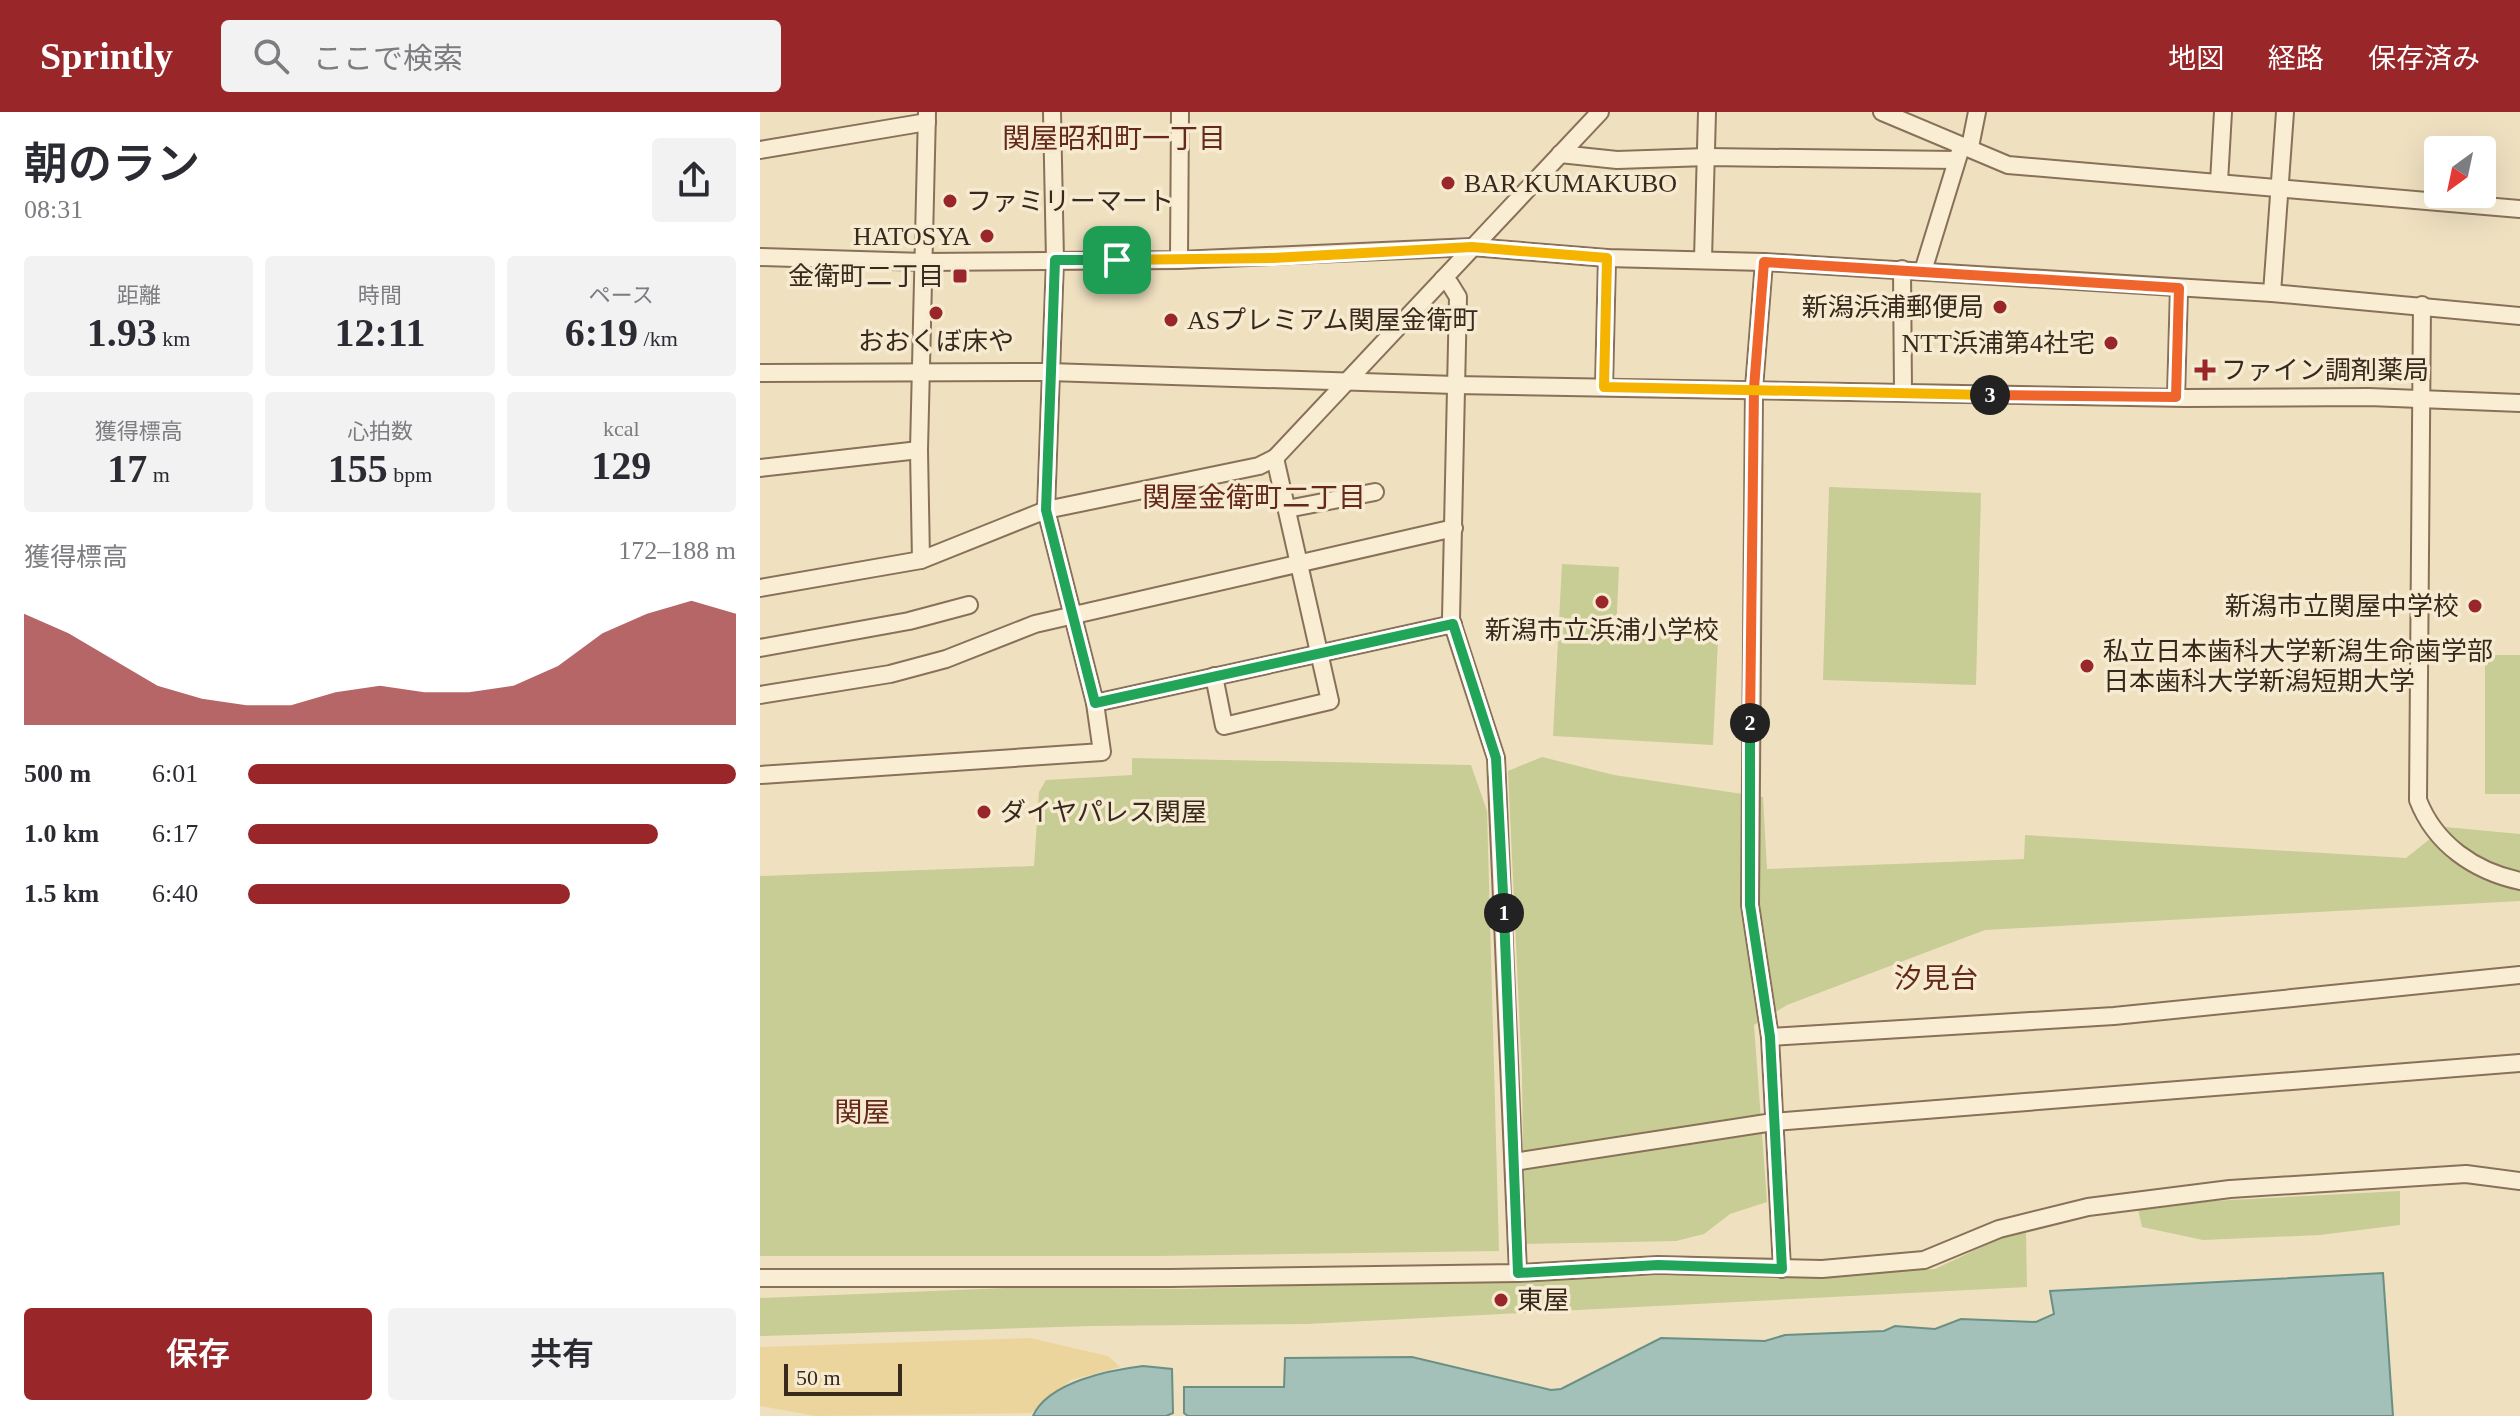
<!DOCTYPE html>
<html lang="ja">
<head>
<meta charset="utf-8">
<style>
	body { margin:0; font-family:"Times New Roman","Noto Sans JP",serif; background:#f2f2f3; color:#2b2b33; height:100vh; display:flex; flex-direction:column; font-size:30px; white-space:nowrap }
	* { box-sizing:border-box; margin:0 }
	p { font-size:26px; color:#7c7c81 }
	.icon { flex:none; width:44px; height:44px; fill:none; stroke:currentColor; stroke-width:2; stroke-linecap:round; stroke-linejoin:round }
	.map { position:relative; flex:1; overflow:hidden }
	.sheet { display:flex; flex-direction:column; background:#fff; width:760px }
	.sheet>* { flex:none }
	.needle { width:52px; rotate:213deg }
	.controls { position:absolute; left:1664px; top:24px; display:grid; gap:16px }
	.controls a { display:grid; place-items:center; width:72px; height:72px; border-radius:8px; background:#fff; box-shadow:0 8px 32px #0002; font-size:40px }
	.scale { position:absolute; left:24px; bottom:20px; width:118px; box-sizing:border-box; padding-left:8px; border:4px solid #38291d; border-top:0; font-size:22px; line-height:28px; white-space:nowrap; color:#38291d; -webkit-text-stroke:6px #f6ebd0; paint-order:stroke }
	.pin { position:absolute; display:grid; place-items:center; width:68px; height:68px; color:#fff; margin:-34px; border-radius:16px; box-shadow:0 4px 12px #0006 }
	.km { position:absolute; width:40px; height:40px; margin:-20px; border-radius:50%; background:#222; color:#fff; font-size:22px; line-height:40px; text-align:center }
	.round { display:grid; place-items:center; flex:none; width:84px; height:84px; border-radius:8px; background:#f2f2f3 }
	.summary { display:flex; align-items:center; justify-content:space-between; height:136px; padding:0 24px }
	h1 { font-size:44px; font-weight:600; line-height:60px }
	.figures { display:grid; grid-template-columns:repeat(3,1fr); gap:12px; height:136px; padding:8px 24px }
	.figures div { display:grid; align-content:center; border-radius:8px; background:#f2f2f3; text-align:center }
	.figures b { font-size:40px; font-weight:600 }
	.figures small { font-size:22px; font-weight:400 }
	.figures p { font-size:22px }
	.chart { height:224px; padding:16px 24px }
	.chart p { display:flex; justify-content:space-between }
	.chart svg { width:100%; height:144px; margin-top:8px; fill:#992629; opacity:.7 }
	.action { display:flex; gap:16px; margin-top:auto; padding:16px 24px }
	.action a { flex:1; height:92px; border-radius:8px; background:#992629; color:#fff; font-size:32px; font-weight:600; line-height:92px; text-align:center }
	.action a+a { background:#f2f2f3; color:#2b2b33 }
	ul { padding:0 24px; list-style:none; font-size:26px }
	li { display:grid; grid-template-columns:128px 96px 1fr; align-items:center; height:60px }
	li i { height:20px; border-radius:10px; background:#992629 }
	header { display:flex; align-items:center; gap:48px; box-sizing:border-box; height:112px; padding:0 40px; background:#992629; color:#fff }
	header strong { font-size:38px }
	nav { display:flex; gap:44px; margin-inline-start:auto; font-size:28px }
	.search { width:560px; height:72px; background:#f2f2f3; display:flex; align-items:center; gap:20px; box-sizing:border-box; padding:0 28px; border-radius:8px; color:#7c7c81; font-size:30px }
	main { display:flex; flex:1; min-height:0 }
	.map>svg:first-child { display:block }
	.green { fill:#c7cd94 }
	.sand { fill:#ecd59c }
	.water { fill:#a3c1b8; stroke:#6a8f85; stroke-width:2 }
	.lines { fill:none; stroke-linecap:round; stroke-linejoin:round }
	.minor-casing { stroke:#887158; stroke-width:20 }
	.minor { stroke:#f9eed4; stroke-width:16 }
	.split-1-casing { stroke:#fff; stroke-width:16 }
	.split-2-casing { stroke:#fff; stroke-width:16 }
	.split-3-casing { stroke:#fff; stroke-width:16 }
	.split-4-casing { stroke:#fff; stroke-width:16 }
	.split-1 { stroke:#22a559; stroke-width:10 }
	.split-2 { stroke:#22a559; stroke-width:10 }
	.split-3 { stroke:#f0652b; stroke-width:10 }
	.split-4 { stroke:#f5b400; stroke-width:10 }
	.poi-dot { fill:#992629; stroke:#f6ebd0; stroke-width:3 }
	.labels { text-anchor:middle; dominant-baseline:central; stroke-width:7; stroke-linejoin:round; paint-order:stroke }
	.poi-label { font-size:26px; fill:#38291d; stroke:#f6ebd0; text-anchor:start }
	.neighbourhood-label { font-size:28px; fill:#65291b; stroke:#f6ebd0 }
</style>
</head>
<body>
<header>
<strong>Sprintly</strong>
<div class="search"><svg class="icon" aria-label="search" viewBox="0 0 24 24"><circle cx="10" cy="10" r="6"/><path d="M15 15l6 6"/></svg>ここで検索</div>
<nav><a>地図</a><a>経路</a><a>保存済み</a></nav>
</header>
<main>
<section class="sheet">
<div class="summary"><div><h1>朝のラン</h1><p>08:31</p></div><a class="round"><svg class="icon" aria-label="share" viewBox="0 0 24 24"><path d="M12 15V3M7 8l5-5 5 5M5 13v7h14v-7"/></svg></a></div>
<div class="figures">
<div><p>距離</p><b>1.93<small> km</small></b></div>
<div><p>時間</p><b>12:11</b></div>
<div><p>ペース</p><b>6:19<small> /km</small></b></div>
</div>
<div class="figures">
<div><p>獲得標高</p><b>17<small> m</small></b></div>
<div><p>心拍数</p><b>155<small> bpm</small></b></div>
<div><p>kcal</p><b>129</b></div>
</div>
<div class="chart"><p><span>獲得標高</span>172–188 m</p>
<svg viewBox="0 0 160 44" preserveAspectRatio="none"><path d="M0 44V10L10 16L20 24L30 32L40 36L50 38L60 38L70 34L80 32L90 34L100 34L110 32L120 26L130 16L140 10L150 6L160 10V44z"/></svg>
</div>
<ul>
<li><b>500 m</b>6:01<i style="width:100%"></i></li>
<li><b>1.0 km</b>6:17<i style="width:84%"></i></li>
<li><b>1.5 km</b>6:40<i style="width:66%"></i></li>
</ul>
<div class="action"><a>保存</a><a>共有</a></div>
</section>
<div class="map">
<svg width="1760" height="1304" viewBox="0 0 1760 1304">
	<rect width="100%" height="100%" fill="#efe0c0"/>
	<g class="green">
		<polygon points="1069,375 1221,381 1216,573 1063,568"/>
		<polygon points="802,452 859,455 856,522 958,528 953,633 793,624"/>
		<rect x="1725" y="543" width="35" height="139"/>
		<polygon points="782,645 854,663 1003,685 1007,757 1264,747 1265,723 1646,746 1685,715 1760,722 1760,789 1225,818 1027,893 994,913 1007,1090 970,1102 944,1122 916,1129 764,1132 762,961 748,659"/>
		<polygon points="372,646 711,653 727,699 739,1139 397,1144 0,1144 0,764 274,754 279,680 286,668 372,663"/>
		<polygon points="1640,1079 1640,1113 1560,1123 1443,1128 1382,1115 1377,1093"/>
		<polygon points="1266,1121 1267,1175 547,1212 331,1214 0,1224 0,1186 273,1175 422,1177 929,1163 1035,1166 1175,1157 1245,1124"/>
	</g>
	<polygon class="sand" points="270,1226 348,1244 360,1255 311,1268 271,1301 56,1304 0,1294 0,1235"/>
	<g class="water">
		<polygon points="1623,1161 1633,1304 428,1304 424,1301 424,1275 524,1275 525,1246 652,1245 791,1278 801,1277 901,1226 1005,1229 1025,1223 1124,1219 1135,1214 1175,1217 1201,1207 1276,1210 1294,1202 1290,1179"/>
		<path d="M 383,1254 L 412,1257 L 413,1301 L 406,1304 L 273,1304 C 288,1270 350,1258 383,1254 Z"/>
	</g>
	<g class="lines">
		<defs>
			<g id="minor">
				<polyline points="1122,0 1248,53 1760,97"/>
				<polyline points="1210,35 1217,0"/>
				<polyline points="0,38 167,10"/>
				<polyline points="800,42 857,48 947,45 1196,48"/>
				<polyline points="1459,70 1463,0"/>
				<polyline points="0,145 164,150 419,148 712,135 847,146 1004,150 1512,181 1760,204"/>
				<polyline points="943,147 947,0"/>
				<polyline points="419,148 420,0"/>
				<polyline points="1004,150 994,276 990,793 1010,925 1022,1157"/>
				<polyline points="1142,157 1143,280"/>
				<polyline points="1163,159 1199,42"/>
				<polyline points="683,167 690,172 698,185 691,507 736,646 758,1161"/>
				<polyline points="1512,181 1525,0"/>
				<path d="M 1662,193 L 1658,688 C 1675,732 1714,759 1760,769"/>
				<polyline points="0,261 289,260 695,273 1425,286 1609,285 1760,291"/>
				<polyline points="844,275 847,146"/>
				<polyline points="1416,285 1419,176"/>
				<polyline points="0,356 159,338"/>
				<polyline points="527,397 615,380"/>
				<polyline points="161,448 159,338 167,0"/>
				<polyline points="0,476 161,448 286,398 499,354 515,346 840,0"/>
				<polyline points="0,536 149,509 209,493"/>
				<polyline points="454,564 464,614 570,589 515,346"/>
				<polyline points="0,583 130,562 186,547 275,512 694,416"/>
				<polyline points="335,591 693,512"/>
				<polyline points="0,663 342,640 335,591 286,398 295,148 292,0"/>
				<polyline points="1010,925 1354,904 1760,863"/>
				<polyline points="754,1050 1013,1010 1760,951"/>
				<polyline points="0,1166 410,1166 758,1161 898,1153 1062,1157 1164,1148 1239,1117 1328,1095 1470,1077 1706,1062 1760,1069"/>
			</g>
		</defs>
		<use href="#minor" class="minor-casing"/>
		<use href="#minor" class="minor"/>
	</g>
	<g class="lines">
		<defs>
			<polyline id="split-1" points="357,148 295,148 286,398 335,591 693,512 736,646 744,801"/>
			<polyline id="split-2" points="744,801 758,1161 898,1153 1022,1157 1010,925 990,793 990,611"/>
			<polyline id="split-3" points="990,611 994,276 1004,150 1419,176 1416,285 1230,283"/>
			<polyline id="split-4" points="357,148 513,146 712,135 847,146 844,275 1230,283"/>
		</defs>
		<use href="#split-1" class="split-1-casing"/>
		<use href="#split-2" class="split-2-casing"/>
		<use href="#split-3" class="split-3-casing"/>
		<use href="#split-4" class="split-4-casing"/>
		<use href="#split-1" class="split-1"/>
		<use href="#split-2" class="split-2"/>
		<use href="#split-3" class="split-3"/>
		<use href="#split-4" class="split-4"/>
	</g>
	<g class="poi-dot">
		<circle cx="688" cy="71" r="8"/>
		<circle cx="190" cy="89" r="8"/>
		<circle cx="227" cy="124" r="8"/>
		<rect x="192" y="156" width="16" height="16" rx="4"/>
		<circle cx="1240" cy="195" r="8"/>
		<circle cx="176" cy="201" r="8"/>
		<circle cx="411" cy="208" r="8"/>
		<circle cx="1351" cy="231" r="8"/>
		<path d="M1441 246h8v8h8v8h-8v8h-8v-8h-8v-8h8z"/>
		<circle cx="842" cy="490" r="8"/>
		<circle cx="1715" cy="494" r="8"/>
		<circle cx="1327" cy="554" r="8"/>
		<circle cx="224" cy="700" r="8"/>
		<circle cx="741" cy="1188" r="8"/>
	</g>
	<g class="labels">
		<g class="poi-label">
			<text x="704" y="71">BAR KUMAKUBO</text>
			<text x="206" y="89">ファミリーマート</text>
			<text x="211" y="124" text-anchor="end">HATOSYA</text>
			<text x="184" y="164" text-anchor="end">金衛町二丁目</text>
			<text x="1224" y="195" text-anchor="end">新潟浜浦郵便局</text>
			<text x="427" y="208">ASプレミアム関屋金衛町</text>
			<text x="176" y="229" text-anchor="middle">おおくぼ床や</text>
			<text x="1335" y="231" text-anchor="end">NTT浜浦第4社宅</text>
			<text x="1461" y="258">ファイン調剤薬局</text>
			<text x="1699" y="494" text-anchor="end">新潟市立関屋中学校</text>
			<text x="842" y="518" text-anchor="middle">新潟市立浜浦小学校</text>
			<text x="1343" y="539">私立日本歯科大学新潟生命歯学部<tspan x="1343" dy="30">日本歯科大学新潟短期大学</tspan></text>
			<text x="240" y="700">ダイヤパレス関屋</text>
			<text x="757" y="1188">東屋</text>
		</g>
		<g class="neighbourhood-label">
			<text x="354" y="26">関屋昭和町一丁目</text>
			<text x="494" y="385">関屋金衛町二丁目</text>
			<text x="1176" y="866">汐見台</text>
			<text x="102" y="1000">関屋</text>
		</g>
	</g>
</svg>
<div class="controls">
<a><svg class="needle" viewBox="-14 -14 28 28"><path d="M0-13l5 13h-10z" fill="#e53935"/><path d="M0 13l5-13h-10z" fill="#7c7c81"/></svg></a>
</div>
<div class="scale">50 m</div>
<div class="pin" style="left:357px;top:148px;background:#1e9e55"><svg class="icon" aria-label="arrive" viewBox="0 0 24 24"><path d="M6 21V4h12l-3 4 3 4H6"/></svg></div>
<b class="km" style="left:744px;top:801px">1</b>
<b class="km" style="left:990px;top:611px">2</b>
<b class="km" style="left:1230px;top:283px">3</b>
</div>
</main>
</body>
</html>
